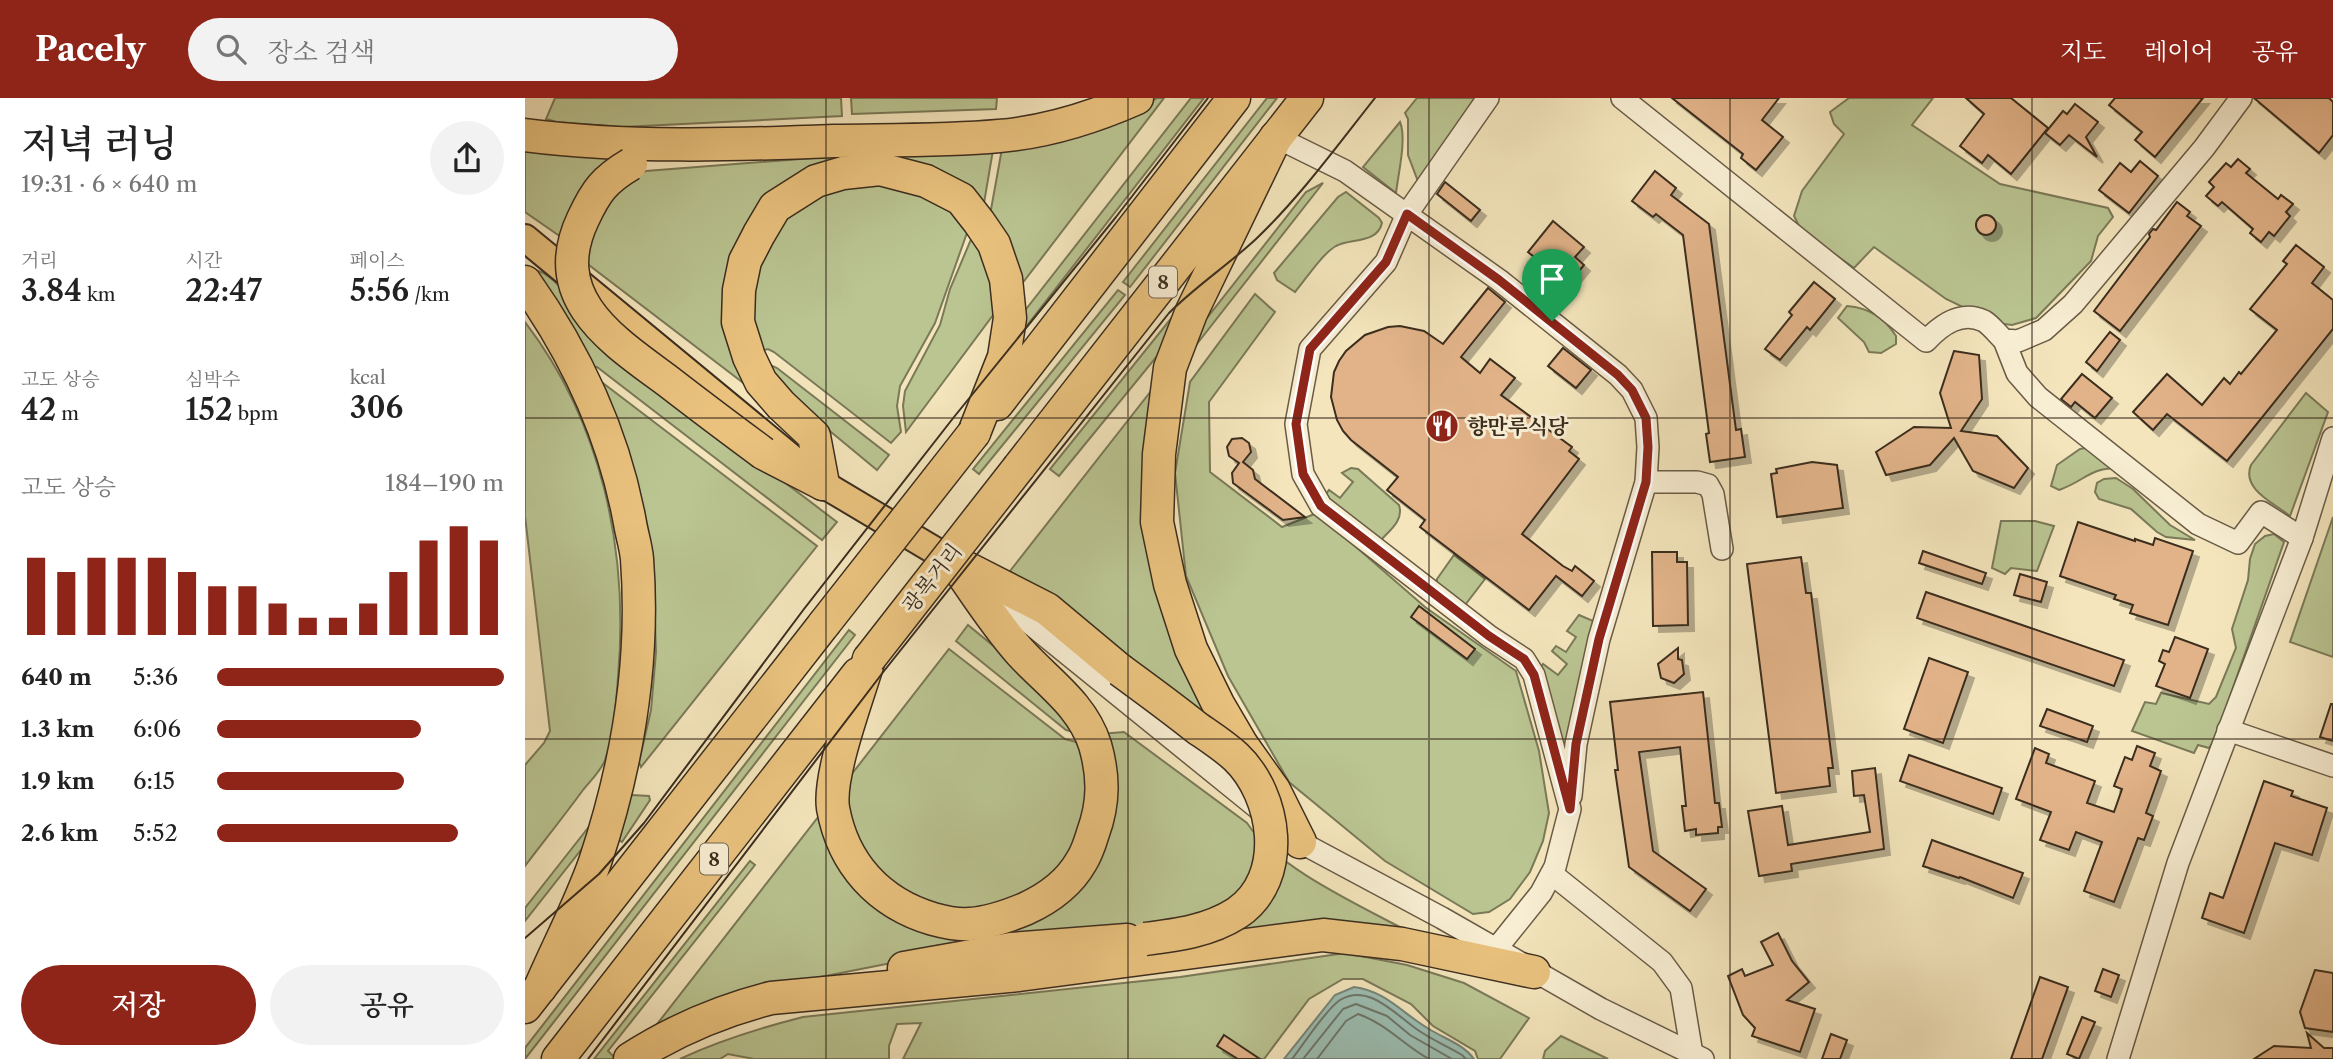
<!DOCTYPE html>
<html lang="ko">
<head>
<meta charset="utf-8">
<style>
	body { margin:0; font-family:"Libre Caslon Text","Noto Serif KR",serif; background:#f2f2f2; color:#222; height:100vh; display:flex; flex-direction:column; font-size:26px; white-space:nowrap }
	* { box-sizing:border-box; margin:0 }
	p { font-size:23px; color:#767676 }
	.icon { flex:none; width:38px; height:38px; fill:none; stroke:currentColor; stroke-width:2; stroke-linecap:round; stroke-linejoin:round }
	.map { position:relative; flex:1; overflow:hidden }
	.panel { display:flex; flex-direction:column; background:#fff; width:525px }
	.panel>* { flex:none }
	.pin { position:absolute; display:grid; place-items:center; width:60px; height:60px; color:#fff; margin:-72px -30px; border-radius:50% 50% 50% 0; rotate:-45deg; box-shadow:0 0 7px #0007 }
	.pin .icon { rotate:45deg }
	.round { display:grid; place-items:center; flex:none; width:74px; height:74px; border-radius:37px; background:#f2f2f2 }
	.headline { display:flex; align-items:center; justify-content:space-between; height:119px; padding:0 21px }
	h1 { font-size:38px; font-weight:600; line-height:52px }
	.stats { display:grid; grid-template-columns:repeat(3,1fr); gap:10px; height:119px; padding:7px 21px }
	.stats div { display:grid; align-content:center }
	.stats b { font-size:30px; font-weight:600 }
	.stats small { font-size:19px; font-weight:400 }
	.stats p { font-size:19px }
	.chart { height:196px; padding:14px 21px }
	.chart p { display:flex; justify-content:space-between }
	.chart svg { width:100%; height:126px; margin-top:7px; stroke:#8f2418; stroke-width:6 }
	.button { display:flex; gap:14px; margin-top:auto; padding:14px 21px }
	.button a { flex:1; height:80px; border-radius:42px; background:#8f2418; color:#fff; font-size:28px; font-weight:600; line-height:80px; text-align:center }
	.button a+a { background:#f2f2f2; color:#222 }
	ul { padding:0 21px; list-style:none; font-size:23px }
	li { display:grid; grid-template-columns:112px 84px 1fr; align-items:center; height:52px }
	li i { height:18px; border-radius:9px; background:#8f2418 }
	header { display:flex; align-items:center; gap:42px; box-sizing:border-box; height:98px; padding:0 35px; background:#8f2418; color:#fff }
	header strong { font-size:33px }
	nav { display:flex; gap:38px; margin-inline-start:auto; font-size:24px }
	.search { width:490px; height:63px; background:#f2f2f2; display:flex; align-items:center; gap:18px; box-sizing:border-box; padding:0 24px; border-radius:38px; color:#767676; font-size:26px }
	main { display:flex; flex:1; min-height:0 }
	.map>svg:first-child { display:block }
	.green { fill:#bac592; stroke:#7a7958; stroke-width:2 }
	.water { fill:#9cbfb4; stroke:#758578; stroke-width:2 }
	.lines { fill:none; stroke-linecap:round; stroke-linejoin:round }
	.shore { stroke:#6c766a; stroke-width:2 }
	.building { fill:#e2b389; stroke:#3b2d1f; stroke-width:2; filter:url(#shadow) }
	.minor-casing { stroke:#695b46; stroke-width:24 }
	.major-casing { stroke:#3b2d1f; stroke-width:30 }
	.highway-casing { stroke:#3b2d1f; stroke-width:35 }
	.minor { stroke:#f8eed3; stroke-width:21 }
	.major { stroke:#eac27e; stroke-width:26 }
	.highway { stroke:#eac27e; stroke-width:32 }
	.tram { stroke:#3b2d1f; stroke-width:2 }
	.highway-bridge-casing { stroke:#3b2d1f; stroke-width:35; stroke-linecap:butt }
	.highway-bridge { stroke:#eac27e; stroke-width:32 }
	.route-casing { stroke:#fff; stroke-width:14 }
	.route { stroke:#8f2418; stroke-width:9 }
	.grid { fill:none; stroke:#3b2d1f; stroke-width:2; stroke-opacity:0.55 }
	.labels { text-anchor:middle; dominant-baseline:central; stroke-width:6; stroke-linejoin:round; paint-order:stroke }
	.shield { fill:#f8eed3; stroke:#746755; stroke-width:2 }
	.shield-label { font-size:19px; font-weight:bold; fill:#3b2d1f }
	.poi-label { font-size:21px; font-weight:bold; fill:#3b2d1f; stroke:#f8eed3; text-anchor:start }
	.street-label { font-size:21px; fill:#3b2d1f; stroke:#f8eed3 }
</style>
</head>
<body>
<header>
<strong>Pacely</strong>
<div class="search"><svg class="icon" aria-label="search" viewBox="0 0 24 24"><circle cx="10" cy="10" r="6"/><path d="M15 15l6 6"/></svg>장소 검색</div>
<nav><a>지도</a><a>레이어</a><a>공유</a></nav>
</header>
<main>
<section class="panel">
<div class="headline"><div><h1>저녁 러닝</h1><p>19:31 · 6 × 640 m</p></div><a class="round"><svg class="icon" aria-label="share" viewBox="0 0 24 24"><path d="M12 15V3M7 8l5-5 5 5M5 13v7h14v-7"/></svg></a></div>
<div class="stats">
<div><p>거리</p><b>3.84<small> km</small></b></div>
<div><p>시간</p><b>22:47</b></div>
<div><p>페이스</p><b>5:56<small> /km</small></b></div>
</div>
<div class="stats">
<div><p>고도 상승</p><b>42<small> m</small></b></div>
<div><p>심박수</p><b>152<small> bpm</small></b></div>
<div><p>kcal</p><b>306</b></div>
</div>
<div class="chart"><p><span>고도 상승</span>184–190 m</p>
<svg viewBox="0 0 160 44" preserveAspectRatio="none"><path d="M5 44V17M15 44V22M25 44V17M35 44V17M45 44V17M55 44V22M65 44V27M75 44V27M85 44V33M95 44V38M105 44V38M115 44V33M125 44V22M135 44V11M145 44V6M155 44V11"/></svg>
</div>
<ul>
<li><b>640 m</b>5:36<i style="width:100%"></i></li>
<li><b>1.3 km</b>6:06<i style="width:71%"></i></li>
<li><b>1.9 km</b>6:15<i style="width:65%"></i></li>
<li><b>2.6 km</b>5:52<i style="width:84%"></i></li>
</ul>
<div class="button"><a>저장</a><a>공유</a></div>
</section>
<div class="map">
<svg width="1808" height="961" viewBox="0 0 1808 961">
	<defs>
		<filter id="shadow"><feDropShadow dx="6" dy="6" stdDeviation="0" flood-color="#0004"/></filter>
	</defs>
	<rect width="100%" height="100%" fill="#f4e5bc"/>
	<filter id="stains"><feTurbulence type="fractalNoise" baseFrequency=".00286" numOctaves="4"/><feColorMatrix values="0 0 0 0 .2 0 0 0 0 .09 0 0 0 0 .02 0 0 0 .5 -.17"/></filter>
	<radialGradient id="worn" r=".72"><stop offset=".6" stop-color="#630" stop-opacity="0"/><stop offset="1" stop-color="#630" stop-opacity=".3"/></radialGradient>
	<g class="green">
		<polygon points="30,0 316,0 317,18 97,29 32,24 21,21"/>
		<polygon points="326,0 472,0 471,11 327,16"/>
		<polygon points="632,0 639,0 493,191 465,117 478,45 621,6"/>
		<polygon points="666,0 679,0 500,230 491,224"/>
		<polygon points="742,0 752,0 605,189 598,184"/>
		<polygon points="892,0 958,0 894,86 883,57 883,21 880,15"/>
		<polygon points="1324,0 1408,0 1387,27 1475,86 1583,110 1588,119 1573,138 1566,163 1511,220 1487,227 1471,225 1421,201 1349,149 1329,170 1276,132 1269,118 1277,93 1319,36 1309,26 1305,14"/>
		<path d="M 875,24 C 882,40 873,77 871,95 L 838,69 Z"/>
		<polygon points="0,46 121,56 36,139 0,114"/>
		<polygon points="469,46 458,111 420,83 290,76 211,168 238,300 60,164 69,120 100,86 121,73"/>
		<polygon points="357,82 420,106 443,132 410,225 375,288 372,308 376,334 366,345 249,254 243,251 233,254 224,206 232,160 249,129 279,102 318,86"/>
		<polygon points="798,85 668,251 671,234 781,94"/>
		<path d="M 821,94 L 854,120 L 857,125 C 852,146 826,140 811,148 C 797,156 781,181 770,194 L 752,182 L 749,175 L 813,99 Z"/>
		<polygon points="450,132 474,209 381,334 378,308 380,293 415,227 425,191"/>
		<path d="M 11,172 C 44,183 49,224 73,243 C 151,305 232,363 312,424 L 297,442 L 72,269 L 64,268 L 10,178 Z"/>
		<polygon points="593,192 600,197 454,376 448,371"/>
		<polygon points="730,196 750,214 684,304 685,374 757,429 792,415 900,509 991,573 1014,653 1024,715 1018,743 1005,774 985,801 964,814 948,816 860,763 764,684 703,578 661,478 650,375 665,284"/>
		<path d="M 1322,208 C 1344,210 1359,219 1371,238 L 1371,246 L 1356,255 L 1344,254 L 1339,244 L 1313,220 Z"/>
		<polygon points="648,218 654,218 643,259 632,258 534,378 525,371"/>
		<path d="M 0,224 C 77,324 104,454 93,579 C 91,606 89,637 80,662 C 76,673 65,683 58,692 C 39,718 19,743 0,768 L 0,667 L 19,645 L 25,633 L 0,418 Z"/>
		<polygon points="243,266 252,270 364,357 352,372 254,291"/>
		<polygon points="70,279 292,448 116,669 114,664 126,612 131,554 129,493"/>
		<polygon points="626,293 633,297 624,383 711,646 485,473"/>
		<path d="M 1781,295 L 1803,314 L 1765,418 C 1749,405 1716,391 1726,367 Z"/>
		<path d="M 1566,349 L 1597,370 C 1564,369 1562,382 1534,392 L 1526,388 L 1532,367 L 1555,351 Z"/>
		<path d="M 826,370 L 833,371 L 874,407 C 879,422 865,432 856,442 L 803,404 L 801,396 L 804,392 L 815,400 L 828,384 L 817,375 Z"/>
		<polygon points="1591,380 1608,391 1645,427 1670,442 1641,439 1632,434 1606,411 1574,401 1570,394 1572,385 1579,381"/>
		<polygon points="1808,419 1808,559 1765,544"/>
		<polygon points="1476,423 1510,423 1529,428 1512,473 1486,470 1480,476 1467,470"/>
		<polygon points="1749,436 1759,444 1690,641 1684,650 1673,647 1669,655 1607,633 1620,604 1631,606 1636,595 1684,606 1691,599 1711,550 1707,531 1723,482 1725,461 1730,446 1740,438"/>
		<polygon points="929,457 960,481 937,511 912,486 912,481"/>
		<polygon points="1054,517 1073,525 1045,647 1038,651 1014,572 1018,566 1033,577 1042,566 1027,553 1031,548 1041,554 1051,539 1042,533"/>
		<polygon points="443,527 533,601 549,634 541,632 431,543"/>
		<polygon points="324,532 330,537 0,961 0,950"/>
		<polygon points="424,551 540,641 551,644 558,642 568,676 553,751 513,796 445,818 393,808 331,752 319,686"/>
		<path d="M 599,634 L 722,725 C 751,770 838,809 886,835 L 422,854 L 250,888 L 122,939 L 301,709 L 381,822 L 541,794 L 575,636 Z"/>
		<polygon points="107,697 124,698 125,702 97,744 90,740 103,700"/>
		<polygon points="81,707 70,734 0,823 0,810"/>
		<polygon points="225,763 230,767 83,953 91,961 69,961"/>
		<path d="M 820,855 L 882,867 L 939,885 L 1004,920 L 975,961 L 953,961 L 950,953 L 908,928 L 886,906 L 838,881 L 818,881 L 784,901 L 739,961 L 378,961 L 396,925 L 372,926 L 364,948 L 364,961 L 229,961 L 203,956 L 195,961 L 155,961 C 195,942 235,930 278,919 L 655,879 Z"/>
		<polygon points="1036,938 1083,961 1018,961 1020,953"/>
	</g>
	<path class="water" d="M 829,889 C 861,893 878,916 904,931 C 920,941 938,946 949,961 L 759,961 L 810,897 Z"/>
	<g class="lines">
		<g class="shore">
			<path d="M 767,961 C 778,947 801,911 815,902 C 843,885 869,915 890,930 C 905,941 922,948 937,957 L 941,961"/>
			<polyline points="778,961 818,911 831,906 862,918 885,937 927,961"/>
			<path d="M 792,961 L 821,923 L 833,916 C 860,925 880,948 904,961"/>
		</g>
	</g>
	<g class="building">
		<polygon points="1147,0 1254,0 1237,22 1258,39 1231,72 1216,60 1218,56"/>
		<polygon points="1441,0 1486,0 1523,30 1486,76 1463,57 1457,65 1435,48 1459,16"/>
		<polygon points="1590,0 1678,0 1630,59 1610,42 1617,34 1584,7"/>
		<polygon points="1729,0 1804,0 1808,4 1808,37 1794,55"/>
		<polygon points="1550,6 1573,24 1561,39 1572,59 1544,37 1535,47 1520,35 1538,13 1542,16"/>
		<polygon points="1713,61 1725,71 1721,75 1753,101 1756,97 1768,106 1761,114 1765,118 1749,138 1744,134 1736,144 1725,135 1728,131 1697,104 1693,108 1681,98 1689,89 1684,84 1701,65 1706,69"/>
		<polygon points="1615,63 1633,78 1604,115 1574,92 1595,65 1606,74"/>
		<polygon points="1130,73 1151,90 1146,97 1184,126 1211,332 1216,331 1220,359 1185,364 1181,336 1184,335 1158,137 1131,116 1128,119 1107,103"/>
		<polygon points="920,84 955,112 946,123 912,96"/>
		<polygon points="1652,104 1665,114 1662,118 1676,128 1595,233 1569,213 1625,139 1624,136 1628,131 1631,132"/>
		<circle cx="1461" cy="127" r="10"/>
		<polygon points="1028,123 1059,149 1050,159 1059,167 1026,207 1013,197 1030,176 1003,154"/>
		<polygon points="1771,147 1799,169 1787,185 1808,202 1808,231 1702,363 1642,316 1628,332 1608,314 1642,276 1677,307 1699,280 1705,286 1714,274 1716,276 1752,232 1725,211 1762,166 1758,163"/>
		<polygon points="1289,184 1310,201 1285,232 1282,229 1255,262 1240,251 1267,217 1264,214"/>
		<polygon points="963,190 980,204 936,259 955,275 965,261 990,280 976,297 1047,349 1044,353 1054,361 997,436 1038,468 1047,473 1050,468 1069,483 1057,498 1031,478 1004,512 895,429 900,422 862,392 873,379 826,342 818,333 812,322 806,299 809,274 814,263 821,253 840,237 863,229 875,228 899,233 918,246"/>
		<polygon points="1585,234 1595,242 1572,273 1561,264"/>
		<polygon points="1038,250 1066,272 1051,290 1023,268"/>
		<polygon points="1429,253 1454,257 1457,301 1436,333 1472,338 1503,370 1489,390 1448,373 1429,340 1405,367 1361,377 1351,354 1389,329 1426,330 1415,295"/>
		<polygon points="1557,276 1587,300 1570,320 1550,304 1546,309 1536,301"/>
		<polygon points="717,340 724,345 726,354 718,364 728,372 730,381 780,419 758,422 708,385 707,375 714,365 704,358 702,349 707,341"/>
		<polygon points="1287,364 1312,367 1318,410 1252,419 1246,376 1252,375 1251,371"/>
		<polygon points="1553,424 1610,443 1610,441 1628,447 1630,440 1668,453 1643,527 1605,515 1608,507 1589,501 1591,497 1535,478"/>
		<polygon points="1398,453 1461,475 1457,486 1394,465"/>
		<polygon points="1127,454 1152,454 1152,464 1162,464 1163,527 1128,528"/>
		<polygon points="1276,459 1281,495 1286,495 1308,670 1303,670 1305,688 1251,695 1222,466"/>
		<polygon points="1495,476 1522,484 1516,504 1489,497"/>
		<polygon points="1401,494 1599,562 1589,588 1392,520"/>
		<polygon points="894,508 950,551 942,561 886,519"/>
		<polygon points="1650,539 1683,551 1665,600 1631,588 1640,566 1634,563 1638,552 1644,554"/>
		<polygon points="1153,550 1153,561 1157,562 1159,576 1149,585 1136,580 1133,566"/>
		<polygon points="1404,560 1443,574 1418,645 1379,631"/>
		<polygon points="1178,594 1190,705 1194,705 1197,729 1193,729 1193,735 1171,737 1171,731 1160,733 1157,708 1161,708 1155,649 1114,654 1128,753 1181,791 1165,813 1104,769 1090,672 1093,672 1085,604"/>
		<polygon points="1806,606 1808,606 1808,643 1795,639"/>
		<polygon points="1522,611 1568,628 1562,644 1515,628"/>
		<polygon points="1612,648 1630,655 1625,668 1636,673 1621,715 1628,718 1619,742 1613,740 1589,804 1559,793 1577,744 1551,734 1544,752 1515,742 1526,714 1491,701 1510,650 1524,656 1521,665 1570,683 1562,705 1589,714 1597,691 1589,688 1600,659 1607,662"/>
		<polygon points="1384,657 1477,690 1468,716 1375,683"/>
		<polygon points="1350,670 1359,751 1266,766 1267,773 1234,778 1223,713 1257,708 1263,747 1345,734 1339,697 1329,698 1327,673"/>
		<polygon points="1739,683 1768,693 1766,698 1802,710 1787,757 1750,745 1719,835 1677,820 1685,795 1698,800"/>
		<polygon points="1407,742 1498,775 1488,800 1435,779 1434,780 1398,768"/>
		<polygon points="1253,835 1267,863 1284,884 1262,902 1290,911 1275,954 1227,938 1230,930 1218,917 1203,878 1217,871 1220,878 1248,867 1236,844"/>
		<polygon points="1578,871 1594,877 1586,899 1570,893"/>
		<polygon points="1790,872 1808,875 1808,934 1780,930 1775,914"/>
		<polygon points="1515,879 1543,889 1517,961 1486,961"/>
		<polygon points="1557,919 1570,924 1554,961 1542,956"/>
		<polygon points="1782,935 1799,950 1808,950 1808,961 1729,961 1749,948 1786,950"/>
		<polygon points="1306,936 1322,942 1315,961 1297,961"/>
		<polygon points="699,937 735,961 713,961 692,948"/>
	</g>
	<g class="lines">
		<defs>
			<g id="minor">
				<polyline points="963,0 882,116 861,164 785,251 771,326 778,376 796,408 964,538 999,561 1009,577 1045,711 1030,769 1016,795 971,851"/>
				<path d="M 1097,0 L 1401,243 C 1416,227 1436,212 1459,223 C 1466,227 1473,237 1479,242 L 1493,243 L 1519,232 L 1548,206 L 1679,50 L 1716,0"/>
				<polyline points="751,39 820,73 974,182 1093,277 1107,292 1121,320 1123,349 1121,384 1074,541 1051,646 1046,698"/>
				<polyline points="1479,242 1492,275 1513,299 1673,426 1713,445 1736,414 1777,440"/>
				<polyline points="1121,384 1172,384 1183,387 1188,396 1197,451"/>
				<polyline points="466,494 740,716"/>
				<polyline points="1703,632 1808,668"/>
				<polyline points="765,736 775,744 917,820 1076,911 1178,961"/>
				<polyline points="1027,776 1137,864 1156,890 1167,956"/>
				<polyline points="1593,961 1653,765 1777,440 1808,340"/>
			</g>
			<polyline id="major" points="0,140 298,386 429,464"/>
			<g id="highway">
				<path d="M 0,37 C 101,50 207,47 309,43 C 364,42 420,43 474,38 C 522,34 569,19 612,0"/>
				<polyline points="751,39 666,215 645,270 634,356 632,424 645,486 666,551 693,606 717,647 749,692 775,744"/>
				<path d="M 0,184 C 51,256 89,337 105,425 C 107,437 111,449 112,461 C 120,566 103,665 70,764 C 55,807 33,848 15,890"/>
				<polyline points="472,306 709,0"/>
				<polyline points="238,355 298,386"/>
				<polyline points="494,369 782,0"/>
				<polyline points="298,386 289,338 256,307 236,284 224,259 213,224 214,192 220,163 234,136 250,109 291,83 318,75 355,71 401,83 436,101 454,124 469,146 481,181 485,220 479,259 449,335"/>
				<polyline points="434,466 522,511 595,572"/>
				<path d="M 344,561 C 334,596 303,676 308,710 C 318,766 354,805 408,821 C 419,824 434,827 445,826 C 464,825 483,818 500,811 C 522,801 544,785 556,764 C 562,755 565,745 568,735 C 579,705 579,678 570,647 C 557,606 522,584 495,554 C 470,526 450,494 429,464"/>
				<polyline points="379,870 486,851 602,842"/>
				<polyline points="0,909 299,526"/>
				<polyline points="33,961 333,576"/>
				<path d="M 105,961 C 150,932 195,913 246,900 L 494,877 L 798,837 L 877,846 L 1009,874"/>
			</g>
		</defs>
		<use href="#minor" class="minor-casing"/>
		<use href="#major" class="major-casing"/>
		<use href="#highway" class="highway-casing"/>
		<use href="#minor" class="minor"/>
		<use href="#major" class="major"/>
		<use href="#highway" class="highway"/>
		<g class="tram">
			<polyline points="0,840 74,776 119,725 279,511 429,319 591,119 683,0"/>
			<path d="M 63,961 L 359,573 L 644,215 C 671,188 703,167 731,141 C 775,99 812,48 850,0"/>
		</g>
		<defs>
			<g id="highway-bridge">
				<path d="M 106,66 C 79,82 71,93 58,121 C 20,201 89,243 144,284 C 175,308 207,332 238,355"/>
				<polyline points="299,526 449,335"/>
				<polyline points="344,561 494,369"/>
				<path d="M 595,572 C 621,591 647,610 672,630 C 685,639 699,648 711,659 C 751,697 764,780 712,815 C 684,833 652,837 620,841"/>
			</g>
		</defs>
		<use href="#highway-bridge" class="highway-bridge-casing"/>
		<use href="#highway-bridge" class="highway-bridge"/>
	</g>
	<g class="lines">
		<defs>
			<polygon id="route" points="882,116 974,182 1093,277 1107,292 1121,320 1123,349 1121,384 1074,541 1051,646 1045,711 1009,577 999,561 964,538 796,408 778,376 771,326 785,251 861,164"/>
		</defs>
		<use href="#route" class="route-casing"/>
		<use href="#route" class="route"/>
	</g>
	<path class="grid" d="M 301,0 L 301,961M 603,0 L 603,961M 904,0 L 904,961M 1205,0 L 1205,961M 1507,0 L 1507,961M 0,320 L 1808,320M 0,641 L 1808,641"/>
	<defs>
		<symbol id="restaurant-disc" viewBox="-11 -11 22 22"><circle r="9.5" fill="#8f2418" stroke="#f8eed3"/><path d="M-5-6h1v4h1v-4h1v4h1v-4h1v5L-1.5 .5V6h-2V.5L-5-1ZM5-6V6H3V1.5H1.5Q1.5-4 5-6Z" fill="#fff"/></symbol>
	</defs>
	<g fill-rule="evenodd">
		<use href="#restaurant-disc" x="898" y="309" width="38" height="38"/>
	</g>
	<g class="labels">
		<g class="shield">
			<rect x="624" y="168.5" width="28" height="31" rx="5"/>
			<rect x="175" y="745.5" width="28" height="31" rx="5"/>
		</g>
		<g class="shield-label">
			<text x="638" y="184">8</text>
			<text x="189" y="761">8</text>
		</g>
		<g class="poi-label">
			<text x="942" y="328">향만루식당</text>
		</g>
		<g class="street-label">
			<text transform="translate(407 480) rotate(-52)">광복거리</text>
		</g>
	</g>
	<rect width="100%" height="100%" filter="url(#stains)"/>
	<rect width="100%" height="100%" fill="url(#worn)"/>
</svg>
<div class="pin" style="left:1027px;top:223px;background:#1e9e55"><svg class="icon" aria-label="arrive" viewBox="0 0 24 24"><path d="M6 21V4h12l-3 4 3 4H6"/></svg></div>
</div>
</main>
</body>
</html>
